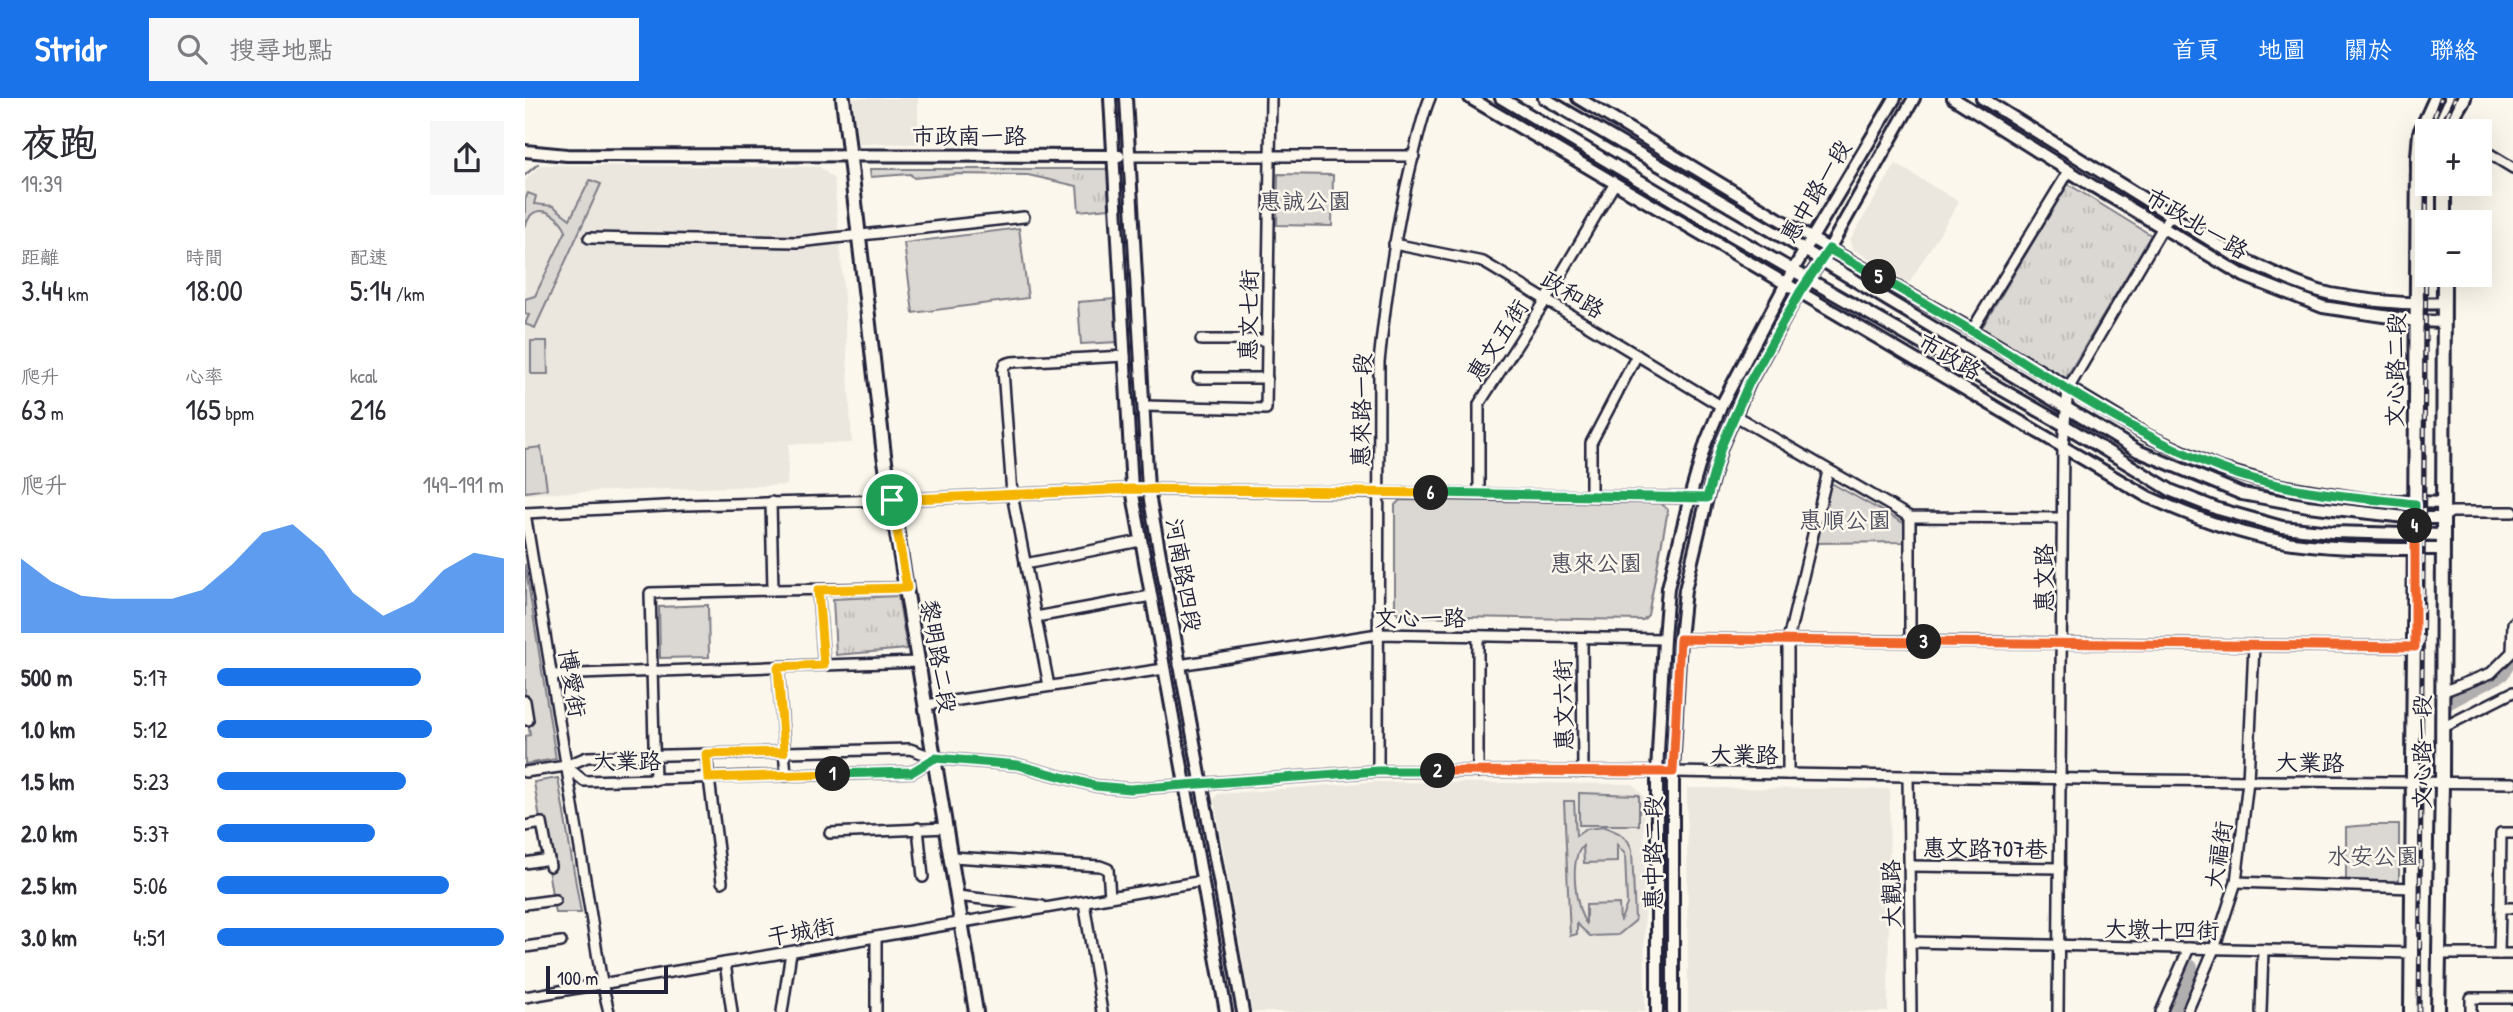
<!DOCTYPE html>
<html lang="zh-TW">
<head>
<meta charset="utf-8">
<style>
	body { margin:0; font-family:"Patrick Hand","LXGW WenKai TC",sans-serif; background:#f7f7f7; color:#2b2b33; height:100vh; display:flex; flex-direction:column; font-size:26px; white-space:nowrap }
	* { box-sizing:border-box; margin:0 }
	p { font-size:23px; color:#7c7c81 }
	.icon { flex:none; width:38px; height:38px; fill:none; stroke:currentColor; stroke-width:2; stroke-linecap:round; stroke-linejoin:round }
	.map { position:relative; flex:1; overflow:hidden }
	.details { display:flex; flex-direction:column; background:#fff; width:525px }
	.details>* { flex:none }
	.controls { position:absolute; left:1890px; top:21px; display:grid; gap:14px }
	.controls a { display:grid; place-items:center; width:77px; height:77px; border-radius:0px; background:#fff; box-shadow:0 7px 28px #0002; font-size:35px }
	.scale { position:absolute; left:21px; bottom:18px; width:122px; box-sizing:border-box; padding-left:7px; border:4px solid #22223b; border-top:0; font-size:19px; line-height:24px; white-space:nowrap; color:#22223b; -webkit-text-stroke:5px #fbf7ec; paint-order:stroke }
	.pin { position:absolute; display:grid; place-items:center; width:60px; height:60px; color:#fff; margin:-30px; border:4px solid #fff; border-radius:50%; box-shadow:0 2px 7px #0007 }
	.km { position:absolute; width:35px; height:35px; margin:-18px; border-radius:50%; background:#222; color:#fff; font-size:19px; line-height:35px; text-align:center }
	.round { display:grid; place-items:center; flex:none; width:74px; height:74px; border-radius:0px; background:#f7f7f7 }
	.summary { display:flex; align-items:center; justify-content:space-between; height:119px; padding:0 21px }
	h1 { font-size:38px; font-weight:600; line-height:52px }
	.figures { display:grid; grid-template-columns:repeat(3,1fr); gap:10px; height:119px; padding:7px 21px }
	.figures div { display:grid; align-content:center }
	.figures b { font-size:30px; font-weight:600 }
	.figures small { font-size:19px; font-weight:400 }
	.figures p { font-size:19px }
	.chart { height:196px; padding:14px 21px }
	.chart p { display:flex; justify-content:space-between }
	.chart svg { width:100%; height:126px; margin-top:7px; fill:#1a73e8; opacity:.7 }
	ul { padding:0 21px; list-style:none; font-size:23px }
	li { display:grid; grid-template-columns:112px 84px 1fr; align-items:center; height:52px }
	li i { height:18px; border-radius:9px; background:#1a73e8 }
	header { display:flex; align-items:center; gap:42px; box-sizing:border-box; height:98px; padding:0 35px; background:#1a73e8; color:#fff }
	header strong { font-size:33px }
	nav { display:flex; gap:38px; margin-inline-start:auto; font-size:24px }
	.search { width:490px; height:63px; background:#f7f7f7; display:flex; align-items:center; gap:18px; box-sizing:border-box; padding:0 24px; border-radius:0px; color:#7c7c81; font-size:26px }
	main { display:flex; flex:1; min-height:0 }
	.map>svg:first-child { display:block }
	.built { fill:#ebe7df }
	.grass { fill:url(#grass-tufts); stroke:#7e7d87; stroke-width:2 }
	.park { fill:#dbd8d3; stroke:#7e7d87; stroke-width:2; fill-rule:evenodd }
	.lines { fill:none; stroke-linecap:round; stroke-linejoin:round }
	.stream { stroke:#787681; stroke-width:2.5 }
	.river { stroke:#b1aeb0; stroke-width:14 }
	.minor-casing { stroke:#22223b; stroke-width:14 }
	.tertiary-casing { stroke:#22223b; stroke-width:16 }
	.secondary-casing { stroke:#22223b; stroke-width:18 }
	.minor { stroke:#fbf7ec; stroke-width:9 }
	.tertiary { stroke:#fbf7ec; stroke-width:10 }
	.secondary { stroke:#fbf7ec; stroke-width:12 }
	.rail-casing { stroke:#22223b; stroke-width:5 }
	.rail { stroke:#fbf7ec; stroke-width:2.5; stroke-dasharray:8; stroke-linecap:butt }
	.split-1-casing { stroke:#fff; stroke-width:14 }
	.split-2-casing { stroke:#fff; stroke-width:14 }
	.split-3-casing { stroke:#fff; stroke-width:14 }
	.split-4-casing { stroke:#fff; stroke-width:14 }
	.split-5-casing { stroke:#fff; stroke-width:14 }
	.split-6-casing { stroke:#fff; stroke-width:14 }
	.split-7-casing { stroke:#fff; stroke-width:14 }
	.split-1 { stroke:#f5b400; stroke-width:9 }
	.split-2 { stroke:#22a559; stroke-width:9 }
	.split-3 { stroke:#f0652b; stroke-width:9 }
	.split-4 { stroke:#f0652b; stroke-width:9 }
	.split-5 { stroke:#22a559; stroke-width:9 }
	.split-6 { stroke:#22a559; stroke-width:9 }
	.split-7 { stroke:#f5b400; stroke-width:9 }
	.labels { text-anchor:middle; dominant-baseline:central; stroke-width:5; stroke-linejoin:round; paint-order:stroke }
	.street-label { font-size:23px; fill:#22223b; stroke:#fbf7ec }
	.park-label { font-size:23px; fill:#505061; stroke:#fbf7ec }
</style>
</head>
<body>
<header>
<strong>Stridr</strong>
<div class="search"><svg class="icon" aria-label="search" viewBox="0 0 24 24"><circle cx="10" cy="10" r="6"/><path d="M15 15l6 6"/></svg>搜尋地點</div>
<nav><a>首頁</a><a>地圖</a><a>關於</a><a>聯絡</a></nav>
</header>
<main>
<section class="details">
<div class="summary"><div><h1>夜跑</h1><p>19:39</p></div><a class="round"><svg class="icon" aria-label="share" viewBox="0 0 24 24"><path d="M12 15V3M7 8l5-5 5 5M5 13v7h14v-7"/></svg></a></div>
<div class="figures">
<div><p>距離</p><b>3.44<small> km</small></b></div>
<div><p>時間</p><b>18:00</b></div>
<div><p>配速</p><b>5:14<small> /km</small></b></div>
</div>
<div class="figures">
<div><p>爬升</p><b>63<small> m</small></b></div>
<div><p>心率</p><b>165<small> bpm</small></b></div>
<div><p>kcal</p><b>216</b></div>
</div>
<div class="chart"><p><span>爬升</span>149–191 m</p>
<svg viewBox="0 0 160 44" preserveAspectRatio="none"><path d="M0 44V18L10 26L20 31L30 32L40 32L50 32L60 29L70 20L80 9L90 6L100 15L110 30L120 38L130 33L140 22L150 16L160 18V44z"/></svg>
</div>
<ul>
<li><b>500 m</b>5:17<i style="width:71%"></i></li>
<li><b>1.0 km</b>5:12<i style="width:75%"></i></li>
<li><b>1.5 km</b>5:23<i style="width:66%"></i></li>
<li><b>2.0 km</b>5:37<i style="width:55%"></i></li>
<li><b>2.5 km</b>5:06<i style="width:81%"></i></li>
<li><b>3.0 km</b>4:51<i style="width:100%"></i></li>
</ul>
</section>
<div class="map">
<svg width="1988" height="914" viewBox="0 0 1988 914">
	<defs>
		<pattern id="grass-tufts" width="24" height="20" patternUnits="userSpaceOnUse" patternTransform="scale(1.75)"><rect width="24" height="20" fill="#dbd8d3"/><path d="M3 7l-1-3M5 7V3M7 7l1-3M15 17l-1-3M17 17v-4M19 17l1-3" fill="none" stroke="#bcb9b6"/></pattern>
	</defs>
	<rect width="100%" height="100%" fill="#fbf7ec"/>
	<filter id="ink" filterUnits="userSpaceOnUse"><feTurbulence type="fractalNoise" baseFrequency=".0143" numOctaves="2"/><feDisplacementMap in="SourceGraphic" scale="14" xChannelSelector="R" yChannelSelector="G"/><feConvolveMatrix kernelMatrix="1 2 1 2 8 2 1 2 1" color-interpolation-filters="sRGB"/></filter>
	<g filter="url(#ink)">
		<g class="built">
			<polygon points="328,0 393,0 393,46 333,45"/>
			<polygon points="1371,66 1434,104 1384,185 1328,151 1325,142"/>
			<polygon points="16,67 295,69 309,81 318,184 327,345 264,346 262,387 0,396 0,82"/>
			<polygon points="848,684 1108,686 1119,699 1120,914 727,914 689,701 693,696"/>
			<polygon points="1162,690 1365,691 1363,914 1163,914"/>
		</g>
		<g class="grass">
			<polygon points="345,71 583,71 584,110 554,113 552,88 503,77 432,76 389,80 385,76 346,79"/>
			<polygon points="1543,86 1626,137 1541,280 1456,231"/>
			<polygon points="373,498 382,551 311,557 308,501"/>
		</g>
		<g class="park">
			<polygon points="753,76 808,77 807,128 752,127"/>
			<path d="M 65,82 L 76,86 L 10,230 L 0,226 L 4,217 L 0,216 L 0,201 L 10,198 L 41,133 C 37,121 19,106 6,117 C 5,118 1,126 0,128 L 0,102 L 3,95 L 11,98 L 9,106 L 28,108 L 45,121 Z"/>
			<polygon points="494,130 503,200 388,215 379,145"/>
			<polygon points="590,201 593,244 556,246 553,204"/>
			<polygon points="6,243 22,243 23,276 6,276"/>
			<polygon points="16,349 22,391 0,394 0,351"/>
			<polygon points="1308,386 1382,427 1382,444 1289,445 1303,389"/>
			<polygon points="875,402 1136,405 1143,412 1123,517 1118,522 875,518 870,512 870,407"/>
			<polygon points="0,466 31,661 0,666 0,638 5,637 0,604"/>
			<polygon points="183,507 184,559 135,560 134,509"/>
			<polygon points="33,680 56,815 30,815 9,684"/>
			<polygon points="1054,695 1114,697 1114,727 1054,727"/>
			<path d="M 1039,703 L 1049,703 L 1051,738 L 1061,731 L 1080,729 L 1094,735 L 1103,743 L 1107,751 L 1110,823 L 1093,837 L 1065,838 L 1052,826 L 1052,836 L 1045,838 ZM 1092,747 L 1100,756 L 1102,806 L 1095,824 L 1094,806 L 1061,807 L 1061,825 C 1050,811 1044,760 1058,748 L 1059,765 L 1092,764 Z"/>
			<polygon points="1845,727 1874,727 1874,785 1821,785 1821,729"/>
		</g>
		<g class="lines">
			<polyline class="stream" points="0,77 13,66"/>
			<g class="river">
				<polyline points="1922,605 1977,576 1988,558"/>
				<polyline points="1647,914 1666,869"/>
			</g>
			<defs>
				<g id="minor">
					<polyline points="1955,50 1988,70"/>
					<polyline points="604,58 889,58"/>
					<polyline points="64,140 273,144 499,119"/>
					<polyline points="869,146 958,164 1196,308"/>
					<polyline points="1447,232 1544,73"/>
					<polyline points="676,242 741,242"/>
					<polyline points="673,280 742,280"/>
					<polyline points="619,308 741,311 746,0"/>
					<polyline points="1209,317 1385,419 1537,420"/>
					<polyline points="954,396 954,306 1021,202 1090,85"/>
					<polyline points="1066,398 1066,345 1112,257"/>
					<polyline points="246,404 248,492 382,490"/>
					<polyline points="0,415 159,407 367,402 607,391 1182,400"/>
					<polyline points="0,415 77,885 84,914"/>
					<polyline points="1917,420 1926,414 1988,414"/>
					<polyline points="500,466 615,443"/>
					<polyline points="293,492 299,567 394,564"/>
					<polyline points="511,519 626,498"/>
					<polyline points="953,538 953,674"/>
					<polyline points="1057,540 1058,674"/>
					<polyline points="1155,541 1890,549"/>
					<polyline points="1385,544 1385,419"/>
					<polyline points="654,567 853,536 1139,541"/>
					<polyline points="253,569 261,678"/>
					<polyline points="27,577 299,567"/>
					<polyline points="524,588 487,396 478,272 480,266 487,264 600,258"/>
					<polyline points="1917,594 1966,575 1987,554 1988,525"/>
					<polyline points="0,603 3,622 0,622"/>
					<polyline points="401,607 639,571"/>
					<polyline points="1917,630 1988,594"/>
					<polyline points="181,656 197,784"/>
					<polyline points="41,668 59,683 387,674 410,660"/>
					<path d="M 853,673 L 854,264 C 861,197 870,132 886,67 C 892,45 896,21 905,0"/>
					<polyline points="0,674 41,668 62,659 385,651 410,660 493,667 571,688 605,691 853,673 1148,674 1618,682 1988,685"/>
					<polyline points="1263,676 1263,542 1303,373"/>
					<polyline points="1383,678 1386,914"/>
					<polyline points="130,682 125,495 248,492"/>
					<polyline points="0,728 17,725 25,768"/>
					<polyline points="393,730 398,779"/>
					<polyline points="305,735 422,730"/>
					<polyline points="1988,735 1976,735 1975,810 1988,810"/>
					<polyline points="427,759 575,768 583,771 585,799"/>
					<polyline points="0,765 24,761"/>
					<polyline points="1385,768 1535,770"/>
					<polyline points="1711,784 1888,790"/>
					<polyline points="432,798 517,808"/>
					<polyline points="559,804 577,914"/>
					<polyline points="0,806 30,802"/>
					<polyline points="351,840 351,914"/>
					<polyline points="1386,844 1887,855"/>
					<polyline points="0,849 36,844"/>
					<polyline points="1915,856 1988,856"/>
					<polyline points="1974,856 1975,810"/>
					<polyline points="200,865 207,914"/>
					<polyline points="0,899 678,783"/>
					<polyline points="257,914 266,854"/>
					<polyline points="1533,914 1538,347 1543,291 1645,117"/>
					<polyline points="1636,914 1664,850"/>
					<polyline points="1662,914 1689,851 1711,784 1723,683 1729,547"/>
					<polyline points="1736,914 1738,852"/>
					<polyline points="1946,914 1946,900 1988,900"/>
				</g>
				<g id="tertiary">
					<polyline points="585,0 607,391 701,914"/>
					<polyline points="601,0 623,391 718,914"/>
					<path d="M 945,0 L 1623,399 C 1661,416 1699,431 1740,440 C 1794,452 1862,451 1917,451"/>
					<polyline points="976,0 1201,134 1539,327 1647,393 1693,411 1757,429 1807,434 1917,437"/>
					<polyline points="1019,0 1266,144 1613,353 1717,396 1783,408 1889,420 1917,420"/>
					<polyline points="1053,0 1304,151 1447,232 1623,338 1693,370 1751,387 1842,402 1918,405"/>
					<polyline points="1428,0 1566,87 1719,178 1798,209 1892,223 1919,224"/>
					<path d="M 1457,0 L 1711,158 C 1742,171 1774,189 1806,196 C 1843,203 1882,207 1919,205"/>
					<polyline points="0,53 42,57 594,58"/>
					<polyline points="1132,914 1132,674 1139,541 1143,490 1165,399 1181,344 1196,308 1268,172 1370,0"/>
					<polyline points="1148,914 1148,674 1155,541 1160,492 1182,400 1196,349 1224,285 1274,194 1304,151 1389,0"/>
				</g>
				<g id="secondary">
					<polyline points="318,0 359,357 451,914"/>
					<polyline points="1923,33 1927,20 1939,0"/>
					<polyline points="1919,124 1919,86"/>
					<polyline points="1886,914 1893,58 1895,35 1911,0"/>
					<polyline points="1913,914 1917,685 1919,177"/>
				</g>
			</defs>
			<use href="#minor" class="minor-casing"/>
			<use href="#tertiary" class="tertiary-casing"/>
			<use href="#secondary" class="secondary-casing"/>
			<use href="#minor" class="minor"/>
			<use href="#tertiary" class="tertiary"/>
			<use href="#secondary" class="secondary"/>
			<defs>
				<g id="rail">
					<polyline points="1904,33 1916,0"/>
					<polyline points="1915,33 1930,0"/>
					<polyline points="1894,914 1902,48"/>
				</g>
			</defs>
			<use href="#rail" class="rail-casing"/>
			<use href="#rail" class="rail"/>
		</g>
	</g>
	<g class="lines" filter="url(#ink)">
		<defs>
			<polyline id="split-1" points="308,676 183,680 181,656 259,654 253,569 299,567 293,492 382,490 367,402"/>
			<polyline id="split-2" points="308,676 387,674 410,660 493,667 571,688 605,691 853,673 913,673"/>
			<polyline id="split-3" points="913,673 1148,674 1155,541 1399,544"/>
			<polyline id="split-4" points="1399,544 1890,549 1890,428"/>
			<path id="split-5" d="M 1354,179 C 1397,204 1440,228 1482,254 C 1550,296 1618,340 1692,369 C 1755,394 1823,398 1890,406 L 1890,428"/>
			<polyline id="split-6" points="906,395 1182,400 1196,349 1224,285 1275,194 1304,151 1354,179"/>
			<polyline id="split-7" points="367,402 607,391 906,395"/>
		</defs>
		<use href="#split-1" class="split-1-casing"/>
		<use href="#split-2" class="split-2-casing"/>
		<use href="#split-3" class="split-3-casing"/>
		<use href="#split-4" class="split-4-casing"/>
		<use href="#split-5" class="split-5-casing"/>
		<use href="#split-6" class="split-6-casing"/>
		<use href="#split-7" class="split-7-casing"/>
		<use href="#split-1" class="split-1"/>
		<use href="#split-2" class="split-2"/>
		<use href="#split-3" class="split-3"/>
		<use href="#split-4" class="split-4"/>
		<use href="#split-5" class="split-5"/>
		<use href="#split-6" class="split-6"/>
		<use href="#split-7" class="split-7"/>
	</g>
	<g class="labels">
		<g class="street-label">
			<text x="444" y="37">市政南一路</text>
			<text transform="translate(1290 93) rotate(-59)">惠中路一段</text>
			<text transform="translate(1672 125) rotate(31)">市政北一路</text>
			<text transform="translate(1048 196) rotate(31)">政和路</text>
			<text transform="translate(723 217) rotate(-89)">惠文七街</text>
			<text transform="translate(972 242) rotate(-57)">惠文五街</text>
			<text transform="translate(1425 258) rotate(30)">市政路</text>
			<text transform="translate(1870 272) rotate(-89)">文心路二段</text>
			<text transform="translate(836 312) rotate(-89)">惠來路一段</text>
			<text transform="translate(659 477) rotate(80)">河南路四段</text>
			<text transform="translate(1518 480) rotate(-90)">惠文路</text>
			<text x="895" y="519">文心一路</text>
			<text transform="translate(414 558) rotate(80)">黎明路二段</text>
			<text transform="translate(48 585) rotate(81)">博愛街</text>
			<text transform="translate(1038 607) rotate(-91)">惠文六街</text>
			<text transform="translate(1896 654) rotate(-90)">文心路一段</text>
			<text transform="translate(1219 656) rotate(1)">大業路</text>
			<text x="102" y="662">大業路</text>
			<text transform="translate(1785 664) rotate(1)">大業路</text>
			<text transform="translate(1460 750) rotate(1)">惠文路707巷</text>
			<text transform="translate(1127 755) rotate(-90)">惠中路二段</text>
			<text transform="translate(1693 757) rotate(-81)">大福街</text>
			<text transform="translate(1366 796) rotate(-91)">大觀路</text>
			<text transform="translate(1637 831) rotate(1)">大墩十四街</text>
			<text transform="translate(276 833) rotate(-10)">干城街</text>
		</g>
		<g class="park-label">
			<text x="780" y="102">惠誠公園</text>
			<text x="1320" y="421">惠順公園</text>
			<text x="1071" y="464">惠來公園</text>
			<text x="1848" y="757">水安公園</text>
		</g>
	</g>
</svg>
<div class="controls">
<a>+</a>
<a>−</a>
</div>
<div class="scale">100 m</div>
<div class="pin" style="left:367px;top:402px;background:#1e9e55"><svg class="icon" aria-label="arrive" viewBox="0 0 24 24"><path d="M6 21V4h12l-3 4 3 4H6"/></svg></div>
<b class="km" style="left:308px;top:676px">1</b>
<b class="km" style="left:913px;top:673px">2</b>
<b class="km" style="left:1399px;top:544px">3</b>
<b class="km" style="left:1890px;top:428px">4</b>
<b class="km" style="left:1354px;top:179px">5</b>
<b class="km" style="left:906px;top:395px">6</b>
</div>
</main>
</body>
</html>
